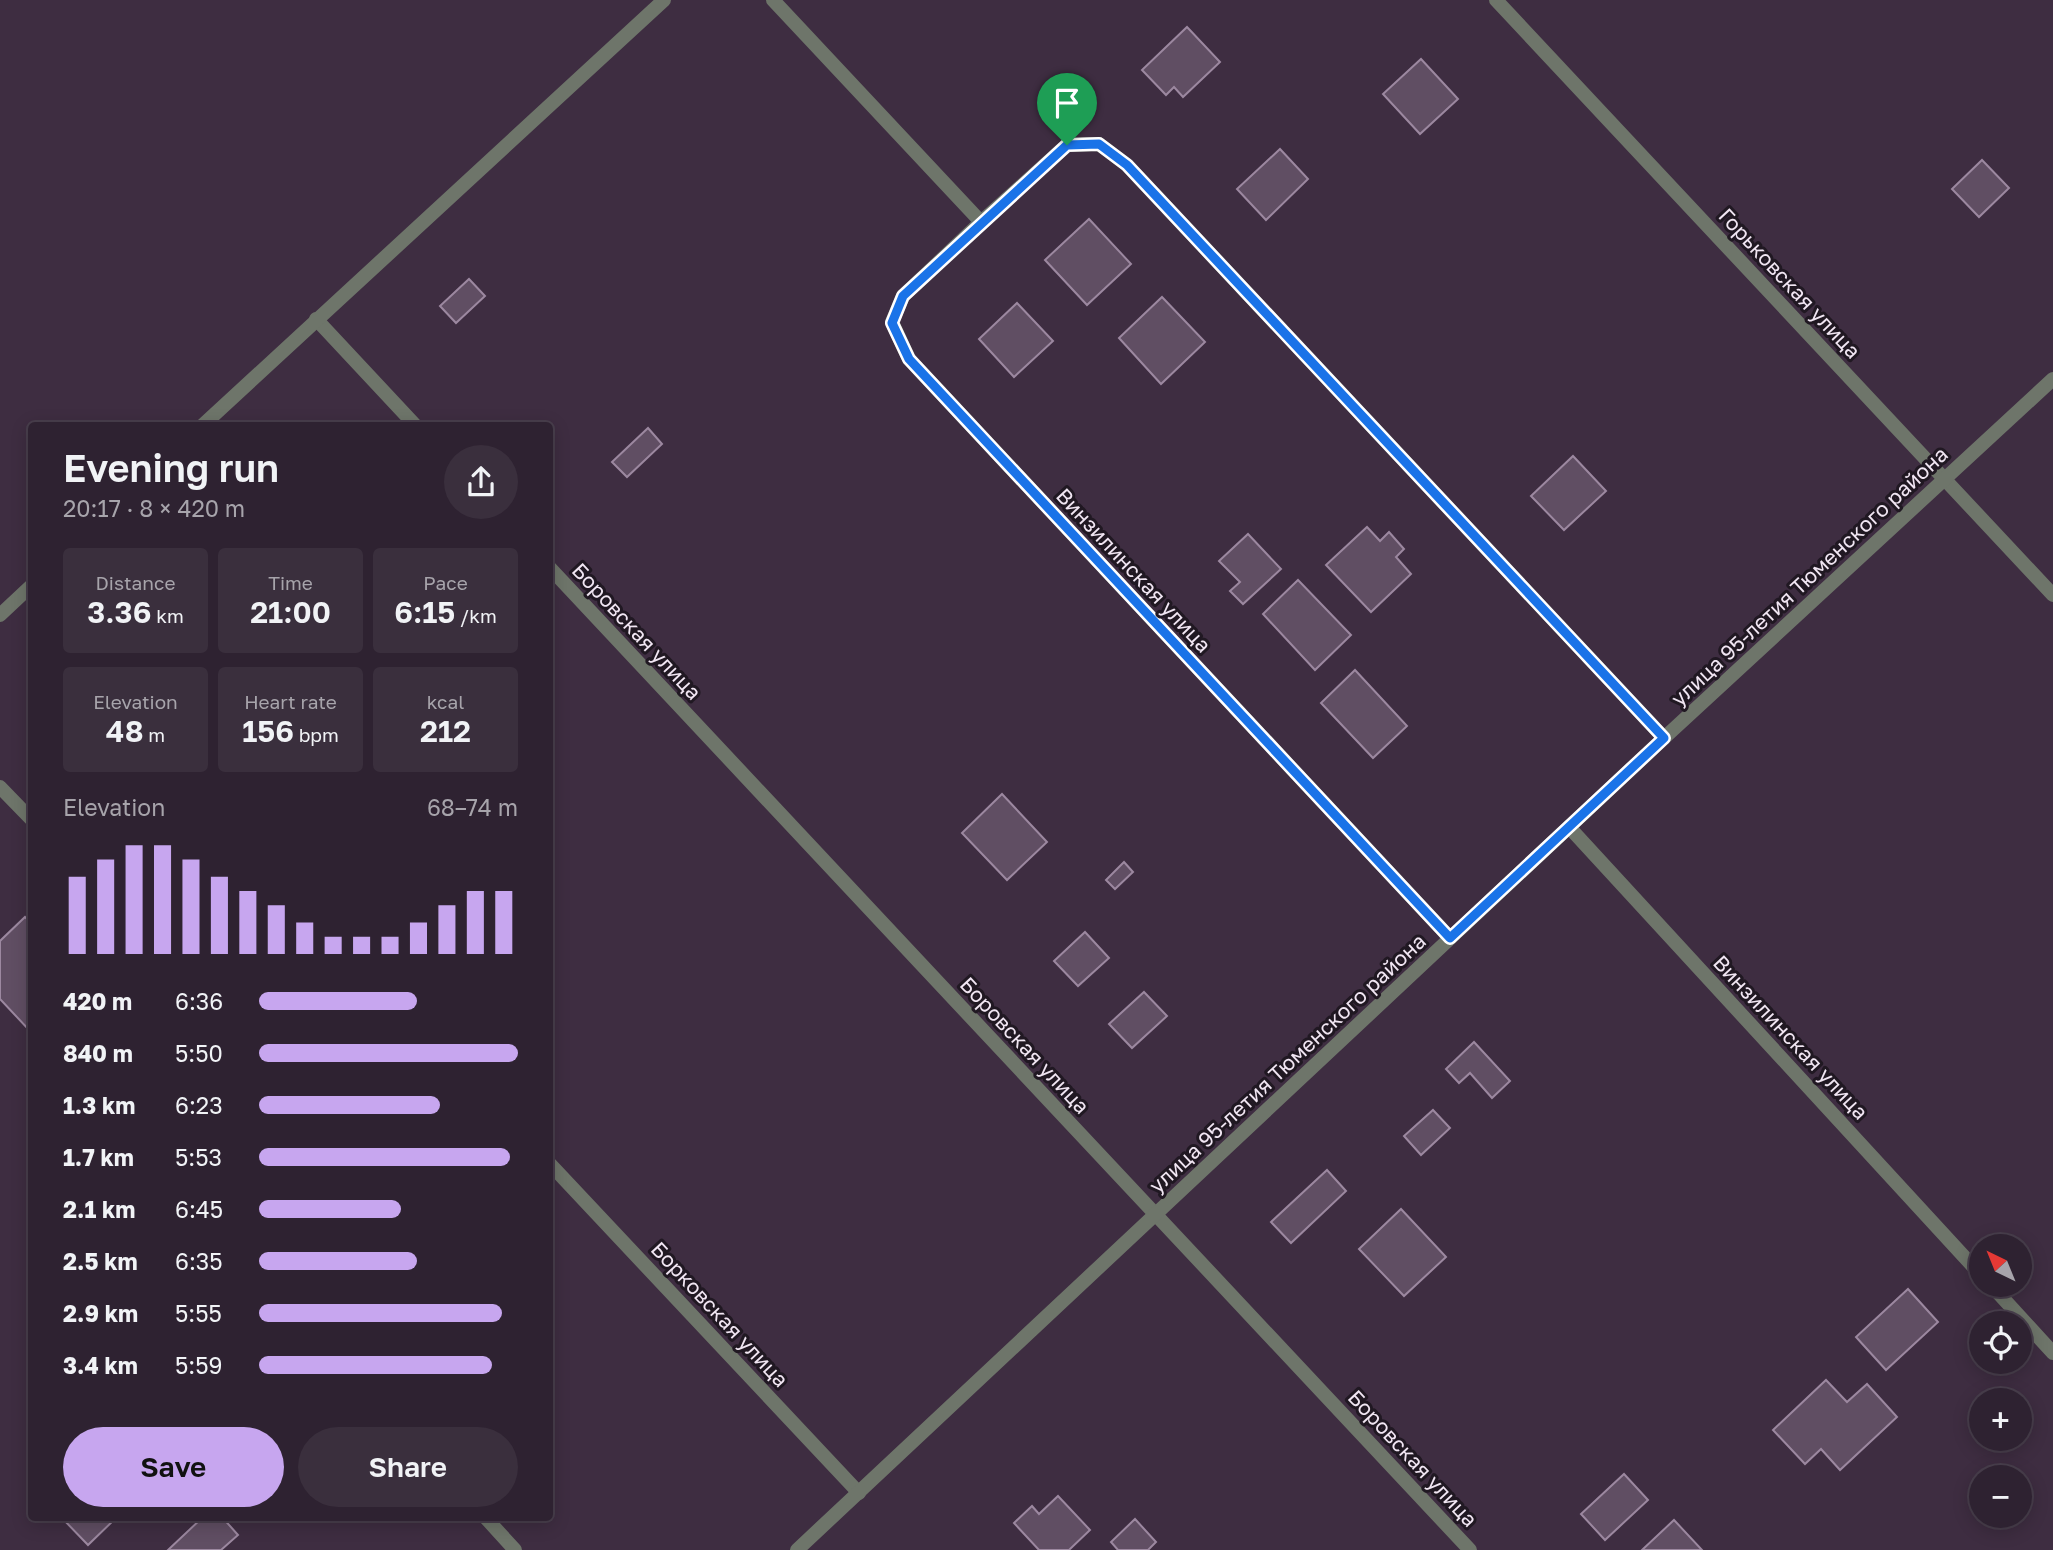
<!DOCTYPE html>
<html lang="en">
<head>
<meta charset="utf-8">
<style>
	body { margin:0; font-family:"Golos Text",sans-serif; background:#3a2f3d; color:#f1f3f6; height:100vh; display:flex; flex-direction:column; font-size:26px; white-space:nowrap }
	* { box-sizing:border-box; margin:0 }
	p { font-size:23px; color:#a7a4ab }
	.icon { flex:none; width:38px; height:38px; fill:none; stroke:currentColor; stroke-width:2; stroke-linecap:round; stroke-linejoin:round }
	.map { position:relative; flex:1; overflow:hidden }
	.details { position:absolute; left:28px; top:422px; width:525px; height:1099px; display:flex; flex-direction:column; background:#2e2231; border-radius:7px; box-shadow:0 4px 18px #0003,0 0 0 2px #493f4d }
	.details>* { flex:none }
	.needle { width:46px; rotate:317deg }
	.fabs { position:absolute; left:1969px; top:1234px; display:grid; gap:14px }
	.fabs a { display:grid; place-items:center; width:63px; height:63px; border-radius:50%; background:#2e2231; box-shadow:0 4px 18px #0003,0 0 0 2px #493f4d; font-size:35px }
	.pin { position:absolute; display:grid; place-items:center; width:60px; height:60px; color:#fff; margin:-72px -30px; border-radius:50% 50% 50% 0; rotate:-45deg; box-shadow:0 0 7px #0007 }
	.pin .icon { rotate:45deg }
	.round { display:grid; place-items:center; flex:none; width:74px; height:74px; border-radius:37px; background:#3a2f3d }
	.headline { display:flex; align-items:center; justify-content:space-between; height:119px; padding:0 35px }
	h1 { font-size:38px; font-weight:600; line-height:52px }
	.stats { display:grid; grid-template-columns:repeat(3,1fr); gap:10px; height:119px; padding:7px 35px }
	.stats div { display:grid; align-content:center; border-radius:7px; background:#3a2f3d; text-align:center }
	.stats b { font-size:30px; font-weight:600 }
	.stats small { font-size:19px; font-weight:400 }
	.stats p { font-size:19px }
	.chart { height:196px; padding:14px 35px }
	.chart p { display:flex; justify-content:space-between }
	.chart svg { width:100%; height:126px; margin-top:7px; stroke:#c7a6ef; stroke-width:6 }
	.primary-button { display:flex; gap:14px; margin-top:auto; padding:14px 35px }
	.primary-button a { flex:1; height:80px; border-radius:42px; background:#c7a6ef; color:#111; font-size:28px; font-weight:600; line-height:80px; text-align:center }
	.primary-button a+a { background:#3a2f3d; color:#f1f3f6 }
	ul { padding:0 35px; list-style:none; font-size:23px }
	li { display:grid; grid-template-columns:112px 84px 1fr; align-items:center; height:52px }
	li i { height:18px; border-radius:9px; background:#c7a6ef }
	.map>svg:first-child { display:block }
	.building { fill:#604e63; stroke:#9c88a0; stroke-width:2 }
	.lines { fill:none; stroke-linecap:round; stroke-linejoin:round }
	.street { stroke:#6e756a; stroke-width:14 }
	.route-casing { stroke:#fff; stroke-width:14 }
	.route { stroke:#1a73e8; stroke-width:9 }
	.labels { text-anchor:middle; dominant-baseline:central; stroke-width:6; stroke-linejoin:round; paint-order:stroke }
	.street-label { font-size:21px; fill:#f1e6f3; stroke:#201822 }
</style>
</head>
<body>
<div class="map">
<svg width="2053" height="1550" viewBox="0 0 2053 1550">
	<rect width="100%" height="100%" fill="#3e2d41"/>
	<g class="building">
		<polygon points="1187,27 1220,62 1183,97 1174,87 1166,95 1142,70"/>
		<polygon points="1421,59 1458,99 1420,134 1383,94"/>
		<polygon points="1280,149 1308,179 1266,220 1237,189"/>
		<polygon points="1982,160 2009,188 1979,217 1952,189"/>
		<polygon points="1089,219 1131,264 1087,305 1045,260"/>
		<polygon points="469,279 485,296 456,323 440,306"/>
		<polygon points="1162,297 1205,342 1161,384 1119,338"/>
		<polygon points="1017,303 1053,341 1014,377 979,339"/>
		<polygon points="648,428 662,444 627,477 612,462"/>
		<polygon points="1573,456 1606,491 1564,530 1531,496"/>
		<polygon points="1367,527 1380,541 1389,532 1404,549 1396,557 1411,574 1371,612 1326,565"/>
		<polygon points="1248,534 1281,569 1243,604 1230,591 1240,582 1219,561"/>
		<polygon points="1298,580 1351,635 1315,670 1263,614"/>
		<polygon points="1355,670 1407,726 1373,758 1321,703"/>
		<polygon points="1002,794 1047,842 1007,880 962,833"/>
		<polygon points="1124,862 1133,872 1115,889 1106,880"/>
		<polygon points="25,917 32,924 30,1031 0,999 0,941"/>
		<polygon points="1085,932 1109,958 1078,986 1054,961"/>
		<polygon points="1144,992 1167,1016 1132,1048 1109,1024"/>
		<polygon points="1474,1042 1510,1081 1492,1098 1470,1073 1459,1083 1446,1069"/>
		<polygon points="1433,1110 1450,1128 1421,1155 1404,1136"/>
		<polygon points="1327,1170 1346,1191 1291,1243 1271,1222"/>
		<polygon points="1401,1209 1446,1257 1404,1296 1359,1249"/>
		<polygon points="1908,1289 1938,1322 1886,1370 1856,1337"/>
		<polygon points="1826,1380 1847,1402 1867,1384 1897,1417 1840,1470 1821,1449 1805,1464 1773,1430"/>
		<polygon points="1624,1474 1648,1500 1605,1540 1581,1514"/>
		<polygon points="1058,1496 1090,1530 1069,1550 1039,1550 1014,1523 1032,1506 1039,1514"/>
		<polygon points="61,1517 117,1517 88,1545"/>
		<polygon points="203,1517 222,1517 238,1535 221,1550 168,1550"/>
		<polygon points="1135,1519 1156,1542 1148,1550 1118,1550 1111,1542"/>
		<polygon points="1674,1520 1702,1550 1642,1550"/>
	</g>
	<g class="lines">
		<g class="street">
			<polyline points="773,0 981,222 1067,145 1099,144 1127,165 1664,738"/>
			<polyline points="1496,0 2053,595"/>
			<polyline points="981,222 903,296 892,322 909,359 1450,938"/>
			<polyline points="316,319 415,425"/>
			<polyline points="203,425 664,0"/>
			<polyline points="550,568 1470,1550"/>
			<polyline points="0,615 32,585"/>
			<polyline points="0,787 32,820"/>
			<polyline points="1569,827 1981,1275"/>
			<polyline points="550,1164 859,1493"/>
			<polyline points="1990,1284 2053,1353"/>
			<polyline points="485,1517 515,1550"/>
			<polyline points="797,1550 1664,738 2053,379"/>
		</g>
	</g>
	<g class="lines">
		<defs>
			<polygon id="route" points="1099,144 1127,165 1664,738 1450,938 909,359 892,323 903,296 1067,145"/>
		</defs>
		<use href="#route" class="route-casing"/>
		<use href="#route" class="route"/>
	</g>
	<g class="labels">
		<g class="street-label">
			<text transform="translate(1790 283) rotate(47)">Горьковская улица</text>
			<text transform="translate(1134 570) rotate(47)">Винзилинская улица</text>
			<text transform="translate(1809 576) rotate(-43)">улица 95-летия Тюменского района</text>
			<text transform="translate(637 631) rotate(47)">Боровская улица</text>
			<text transform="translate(1791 1037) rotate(47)">Винзилинская улица</text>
			<text transform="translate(1025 1045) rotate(47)">Боровская улица</text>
			<text transform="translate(1287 1063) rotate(-43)">улица 95-летия Тюменского района</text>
			<text transform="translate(720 1314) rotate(47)">Борковская улица</text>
			<text transform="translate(1413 1458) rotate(47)">Боровская улица</text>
		</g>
	</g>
</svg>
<div class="fabs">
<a><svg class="needle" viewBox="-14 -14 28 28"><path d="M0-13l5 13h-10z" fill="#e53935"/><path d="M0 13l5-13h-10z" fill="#a7a4ab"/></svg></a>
<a><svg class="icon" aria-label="locate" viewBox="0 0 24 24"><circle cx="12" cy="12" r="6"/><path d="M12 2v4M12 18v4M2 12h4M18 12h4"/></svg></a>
<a>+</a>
<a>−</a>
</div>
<div class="pin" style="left:1067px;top:145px;background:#1e9e55"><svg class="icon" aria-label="arrive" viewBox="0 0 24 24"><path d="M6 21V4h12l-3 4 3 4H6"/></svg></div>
<section class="details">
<div class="headline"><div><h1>Evening run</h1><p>20:17 · 8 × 420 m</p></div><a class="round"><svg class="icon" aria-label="share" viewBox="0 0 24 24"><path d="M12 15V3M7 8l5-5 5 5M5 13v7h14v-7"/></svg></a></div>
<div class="stats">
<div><p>Distance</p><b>3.36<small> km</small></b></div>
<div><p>Time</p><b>21:00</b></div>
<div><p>Pace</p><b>6:15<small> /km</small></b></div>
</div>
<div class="stats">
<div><p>Elevation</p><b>48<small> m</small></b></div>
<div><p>Heart rate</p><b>156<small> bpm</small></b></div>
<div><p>kcal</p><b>212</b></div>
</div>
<div class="chart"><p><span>Elevation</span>68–74 m</p>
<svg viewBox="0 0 160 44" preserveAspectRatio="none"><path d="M5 44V17M15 44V11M25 44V6M35 44V6M45 44V11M55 44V17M65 44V22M75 44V27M85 44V33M95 44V38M105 44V38M115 44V38M125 44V33M135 44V27M145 44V22M155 44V22"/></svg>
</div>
<ul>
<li><b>420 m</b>6:36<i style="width:61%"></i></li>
<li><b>840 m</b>5:50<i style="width:100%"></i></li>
<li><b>1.3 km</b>6:23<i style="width:70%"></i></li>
<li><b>1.7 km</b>5:53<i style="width:97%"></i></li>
<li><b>2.1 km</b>6:45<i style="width:55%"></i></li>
<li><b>2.5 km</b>6:35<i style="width:61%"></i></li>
<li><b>2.9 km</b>5:55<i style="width:94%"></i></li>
<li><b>3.4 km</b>5:59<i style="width:90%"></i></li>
</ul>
<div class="primary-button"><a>Save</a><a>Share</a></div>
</section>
</div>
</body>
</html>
